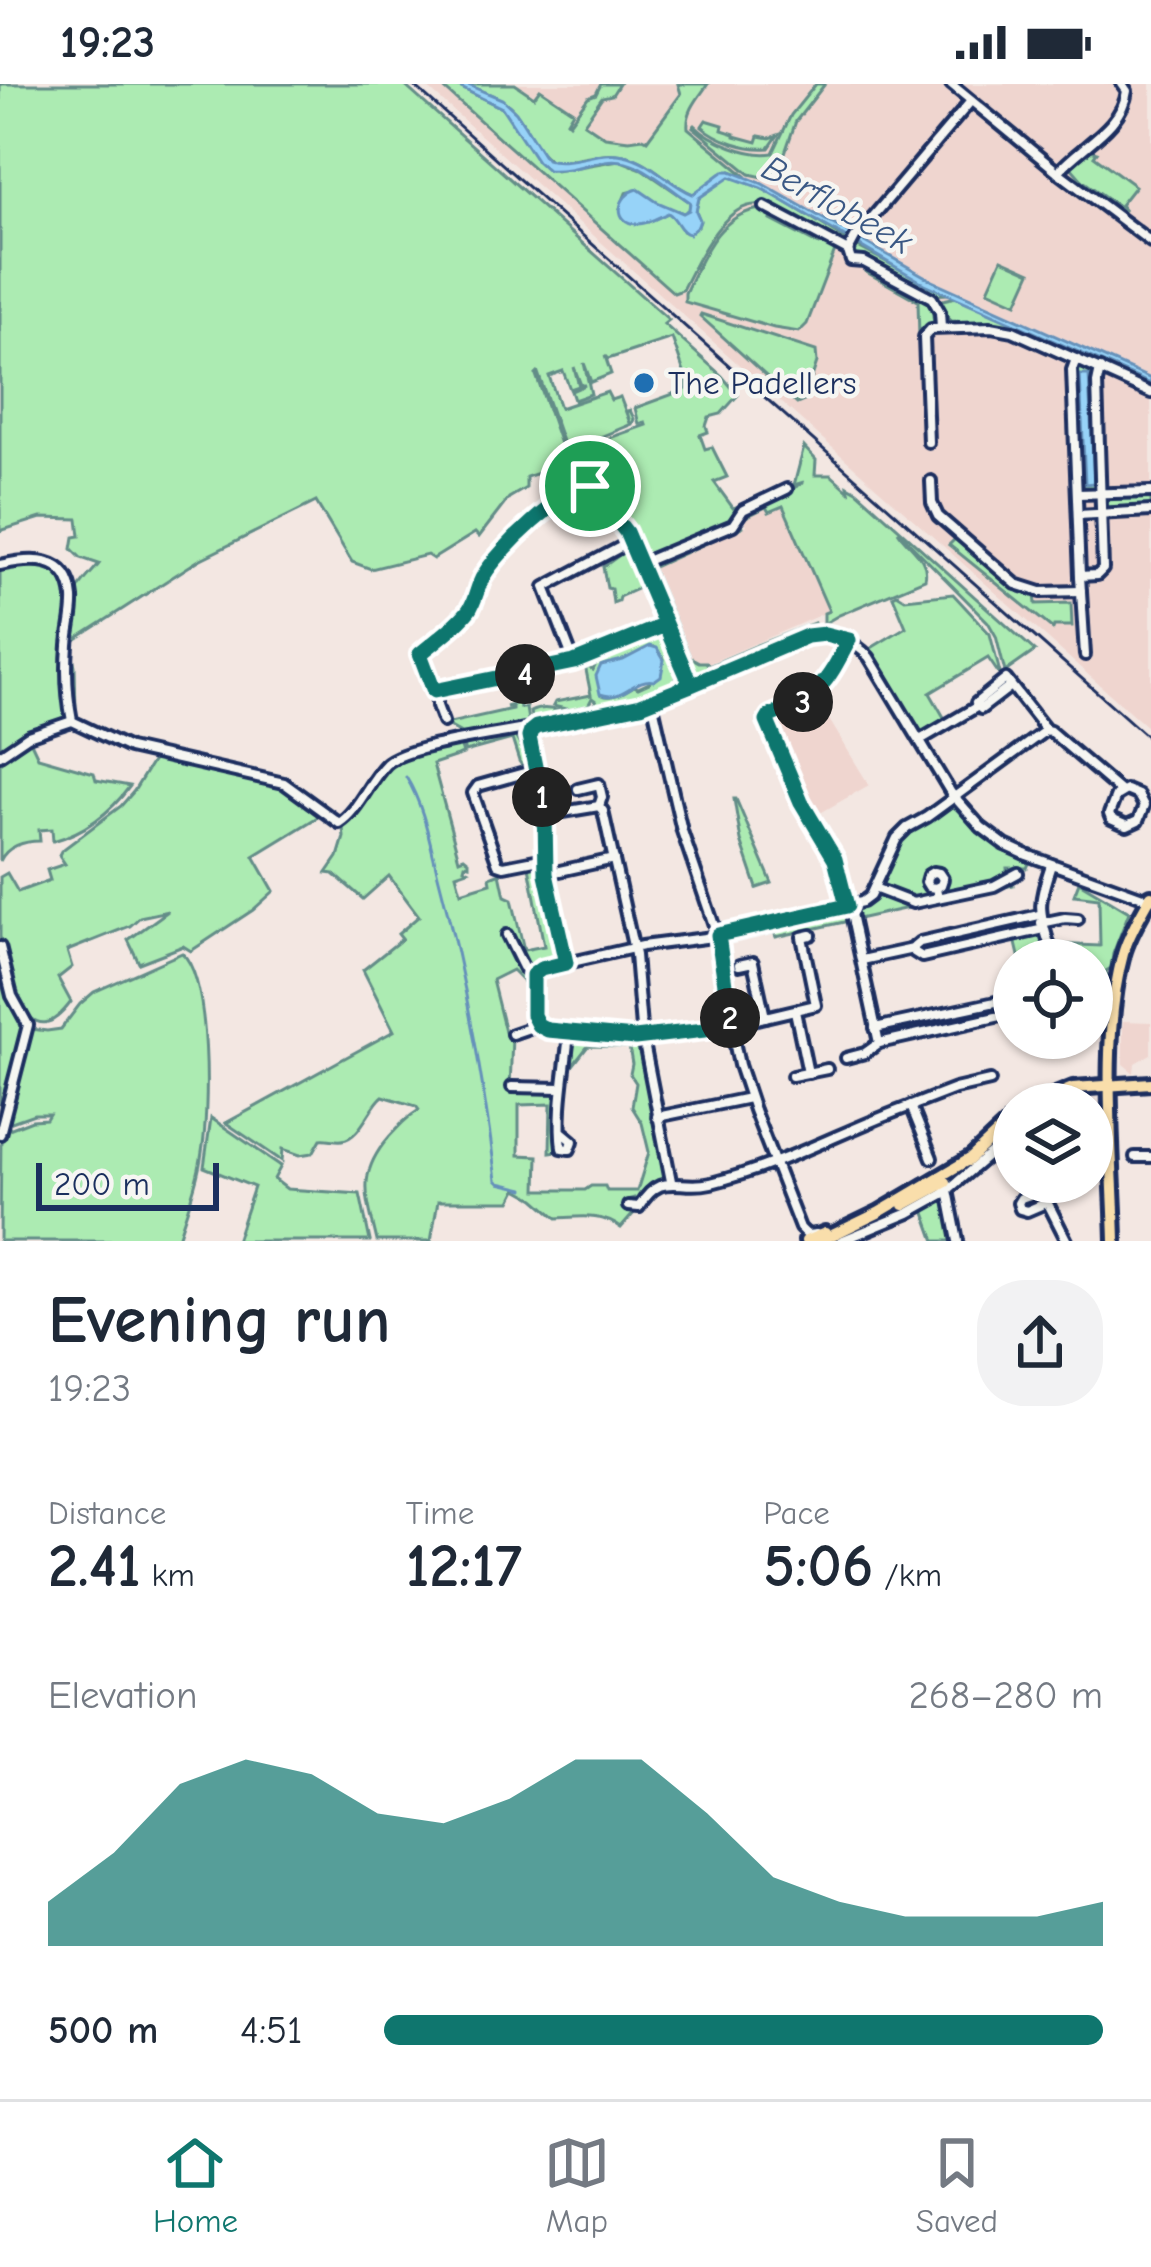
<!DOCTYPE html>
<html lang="en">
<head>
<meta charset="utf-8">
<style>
	body { margin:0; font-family:"Comic Neue",sans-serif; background:#f2f2f3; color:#1f2937; height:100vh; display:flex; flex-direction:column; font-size:45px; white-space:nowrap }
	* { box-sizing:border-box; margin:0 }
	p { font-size:39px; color:#747a83 }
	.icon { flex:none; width:66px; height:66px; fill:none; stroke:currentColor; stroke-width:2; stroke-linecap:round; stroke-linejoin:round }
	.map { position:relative; height:1157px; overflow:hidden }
	.panel { display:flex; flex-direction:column; background:#fff; flex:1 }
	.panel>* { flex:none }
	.tools { position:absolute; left:993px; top:855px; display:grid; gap:24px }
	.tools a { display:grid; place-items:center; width:120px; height:120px; border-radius:50%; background:#fff; box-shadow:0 3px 9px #0004; font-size:60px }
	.scale { position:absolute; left:36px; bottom:30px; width:183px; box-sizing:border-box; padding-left:12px; border:6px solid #1b2f5e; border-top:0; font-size:33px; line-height:42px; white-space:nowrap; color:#1b2f5e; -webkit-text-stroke:9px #f6f6f2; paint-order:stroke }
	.pin { position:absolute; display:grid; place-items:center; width:102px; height:102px; color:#fff; margin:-51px; border:6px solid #fff; border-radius:50%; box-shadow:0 3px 12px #0007 }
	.km { position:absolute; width:60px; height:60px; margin:-30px; border-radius:50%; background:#222; color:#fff; font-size:33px; line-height:60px; text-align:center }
	.round { display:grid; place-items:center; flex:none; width:126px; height:126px; border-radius:48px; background:#f2f2f3 }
	.head { display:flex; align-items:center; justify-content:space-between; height:204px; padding:0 48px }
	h1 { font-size:66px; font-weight:700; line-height:90px }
	.metrics { display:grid; grid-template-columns:repeat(3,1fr); gap:18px; height:204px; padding:12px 48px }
	.metrics div { display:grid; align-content:center }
	.metrics b { font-size:60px; font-weight:700 }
	.metrics small { font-size:33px; font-weight:400 }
	.metrics p { font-size:33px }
	.chart { height:336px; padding:24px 48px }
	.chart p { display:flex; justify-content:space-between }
	.chart svg { width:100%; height:216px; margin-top:12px; fill:#0f766e; opacity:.7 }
	ul { padding:0 48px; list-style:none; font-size:39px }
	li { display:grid; grid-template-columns:192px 144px 1fr; align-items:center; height:90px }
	li i { height:30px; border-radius:15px; background:#0f766e }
	.status { display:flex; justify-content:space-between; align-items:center; height:84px; padding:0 60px; background:#fff; direction:ltr }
	.status svg { height:33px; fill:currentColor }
	.dock { display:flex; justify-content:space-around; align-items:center; height:168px; border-top:3px solid #e0e1e3; background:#fff; font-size:33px; color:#747a83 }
	.dock a { display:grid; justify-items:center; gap:6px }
	.dock .current { color:#0f766e }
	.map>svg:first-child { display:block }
	.built { fill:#efd5cf }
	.green { fill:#acebb2; stroke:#648d88; stroke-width:3; fill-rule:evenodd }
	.water { fill:#97d3f8; stroke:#6591ba; stroke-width:3 }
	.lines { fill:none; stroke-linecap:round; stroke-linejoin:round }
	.stream { stroke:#6591ba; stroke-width:3 }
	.minor-casing { stroke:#1b2f5e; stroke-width:16 }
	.major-casing { stroke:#1b2f5e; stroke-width:20 }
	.minor { stroke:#f6f6f2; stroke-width:8 }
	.major { stroke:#f9deab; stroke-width:10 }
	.rail { stroke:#1b2f5e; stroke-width:3 }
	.route-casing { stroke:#fff; stroke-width:24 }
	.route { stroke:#0f766e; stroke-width:15 }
	.poi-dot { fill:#1f6fb2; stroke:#f6f6f2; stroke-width:4.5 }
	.labels { text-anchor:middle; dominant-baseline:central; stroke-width:9; stroke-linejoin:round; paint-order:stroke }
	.poi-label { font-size:33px; fill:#1b2f5e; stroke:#f6f6f2; text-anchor:start }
	.water-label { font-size:36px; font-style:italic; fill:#3a5884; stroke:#f6f6f2 }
</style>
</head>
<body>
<div class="status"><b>19:23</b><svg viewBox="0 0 49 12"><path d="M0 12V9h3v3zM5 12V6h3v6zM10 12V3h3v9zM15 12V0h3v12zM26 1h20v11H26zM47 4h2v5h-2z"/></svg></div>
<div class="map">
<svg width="1151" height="1157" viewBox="0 0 1151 1157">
	<rect width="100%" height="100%" fill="#f3e7e2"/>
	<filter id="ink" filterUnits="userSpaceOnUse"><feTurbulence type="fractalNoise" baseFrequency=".00833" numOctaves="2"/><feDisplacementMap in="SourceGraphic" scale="24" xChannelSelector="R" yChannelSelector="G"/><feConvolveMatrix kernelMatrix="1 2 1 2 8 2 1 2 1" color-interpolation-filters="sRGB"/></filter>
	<g filter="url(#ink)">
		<g class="built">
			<polygon points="423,0 1151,0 1151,633 1147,643"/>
			<polygon points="783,422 829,527 708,580 706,578 699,578 690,573 679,551 652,484 739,446 747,441 744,433 767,423"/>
			<polygon points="819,619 869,701 815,732 774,642"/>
			<polygon points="1123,937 1151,938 1151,970 1135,979 1134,989 1123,980"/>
		</g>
		<g class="green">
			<path d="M 0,0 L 403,0 L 669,236 L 664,240 L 722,292 L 738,311 L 721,330 L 709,333 L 706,342 L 708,348 L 700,351 L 705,365 L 712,363 L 727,393 L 714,398 L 733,424 L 752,418 L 753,420 L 739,425 L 732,438 L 643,474 L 623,439 L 600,410 L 606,395 L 595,362 L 598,358 L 646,341 L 645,338 L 639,340 L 635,324 L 687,305 L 687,297 L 672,254 L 608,275 L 605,272 L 611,290 L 591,298 L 584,279 L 591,310 L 574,316 L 571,307 L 585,301 L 581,301 L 574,283 L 579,302 L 570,305 L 563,287 L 549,292 L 560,324 L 607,308 L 611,316 L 620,313 L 630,339 L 627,327 L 630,326 L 634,335 L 632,340 L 591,357 L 601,394 L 600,399 L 596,401 L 588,398 L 582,399 L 570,380 L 538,289 L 536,291 L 567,380 L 526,393 L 526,404 L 509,414 L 479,453 L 475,449 L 433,475 L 427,471 L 371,485 L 352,478 L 316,418 L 199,476 L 70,559 L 75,582 L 76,631 C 68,602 65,541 75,512 C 79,500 91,490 99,480 L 81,474 L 72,465 L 74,453 L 80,452 L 78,435 L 41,434 L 0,447 Z"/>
			<path d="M 439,0 L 453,0 L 502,24 L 556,87 L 619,76 L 642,85 L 690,118 L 689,126 L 683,129 C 675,126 665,123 658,119 C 644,111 642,104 626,109 L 620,124 L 648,138 L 668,129 L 673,132 L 684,148 L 698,142 L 700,137 L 696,127 L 699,114 C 707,107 719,94 730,93 C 751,92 827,145 849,157 L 844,162 C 824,151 786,127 766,122 C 725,111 696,179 682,206 L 674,209 Z"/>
			<path d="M 466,0 L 515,0 L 534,13 L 540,5 L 573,27 L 567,37 L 569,39 L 588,13 L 596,10 L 601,0 L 619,0 L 612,11 L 602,13 L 584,39 L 605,53 L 629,56 L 643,54 L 647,56 L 681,10 L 678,0 L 708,0 C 699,13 686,27 688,44 L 747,93 L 731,87 L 693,110 C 666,99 649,73 618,70 C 595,67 574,78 552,77 C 535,67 529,45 517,30 C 504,12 485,9 466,0 Z"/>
			<path d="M 816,0 L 825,0 L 796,37 L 779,86 L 767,94 L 750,90 L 693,43 L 695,41 C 711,57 750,73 773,69 L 791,31 Z"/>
			<path d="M 706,36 L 723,41 L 722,46 L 735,50 L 735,52 L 757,58 L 759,52 L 770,54 L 778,51 L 769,64 C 748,66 717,56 702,42 Z"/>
			<polygon points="1087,65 1097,68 1094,72 1135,102 1120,121 1125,127 1083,97 1069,81"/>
			<path d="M 760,125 L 773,130 L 771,136 L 819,161 L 823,157 L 835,167 L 807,240 L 799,248 L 774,244 L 685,218 L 685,209 C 702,174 717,131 760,125 Z"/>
			<polygon points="854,161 948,210 929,211 856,170"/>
			<polygon points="1002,175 1031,188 1017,219 988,206"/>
			<polygon points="869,185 919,211 932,222 934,240 922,244 919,254 918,217 866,188"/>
			<polygon points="956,213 1151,300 1151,305 1009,242 995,238 951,237 938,217"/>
			<polygon points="701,230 816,267 817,278 804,317 797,320 700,232"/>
			<polygon points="1081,282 1093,286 1095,291 1098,402 1096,405 1084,406 1080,400 1075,292"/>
			<path d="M 804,363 L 816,376 L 815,391 L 831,391 L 849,407 L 848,402 L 857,407 L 1035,567 L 1005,588 L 996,552 L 988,538 L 898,447 C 907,462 930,474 925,495 L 839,531 L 827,538 L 824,547 L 824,529 L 829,527 L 783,422 L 769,428 L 766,423 L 740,436 C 754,418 785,411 804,398 L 794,401 Z"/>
			<polygon points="1151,410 1151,425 1110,426 1105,424 1104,416 1107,412"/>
			<polygon points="735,442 744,442 652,484 690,573 699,578 706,578 709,582 755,562 758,566 757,561 814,539 816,545 798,550 694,594 689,590 691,588 646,483"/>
			<polygon points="956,454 1004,496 1035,510 1036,520 1071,519 1072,542 1054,542 1053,545 949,461"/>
			<polygon points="625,467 631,481 636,482 638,487 635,489 641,503 619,513 618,517 613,519 611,505 607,504 603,483"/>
			<path d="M 29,479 C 49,482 62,488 68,508 L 64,591 L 70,636 L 21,653 L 0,666 L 0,484 Z"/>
			<polygon points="897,510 905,515 953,510 990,550 1001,593 988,574 930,609 945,635 920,649 868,566 906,543 893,512"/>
			<path d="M 657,547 L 658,549 L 646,556 L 667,551 L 684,591 L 677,590 L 676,596 L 685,594 L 681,602 L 662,609 L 661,604 L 658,606 L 662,609 L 645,617 L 532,637 L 530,628 C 546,620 557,628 573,628 C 579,628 585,626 591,625 L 596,617 L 592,614 L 588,622 L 570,626 L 553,622 L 555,618 L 591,611 L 585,581 L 593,586 L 600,571 ZM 654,563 L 664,575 L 649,599 L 638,604 L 634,602 C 624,608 614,615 602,611 L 619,578 Z"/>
			<polygon points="515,596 520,624 526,624 529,643 462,656 461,649 445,640 512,625 512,622 506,623 513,621 509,597"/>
			<polygon points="527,647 526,652 516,654 523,666 527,681 523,683 519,677 512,655 465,668 462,660"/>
			<path d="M 29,654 L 38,673 L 94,689 L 96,696 L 130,702 C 111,728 85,748 53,757 L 52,745 L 39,746 L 40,757 C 24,757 7,762 0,777 L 0,676 Z"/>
			<path d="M 460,660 L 463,670 L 433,680 L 459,775 L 464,773 L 469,777 L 469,781 L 465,780 L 464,784 L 468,786 L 456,790 L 461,808 L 491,799 L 490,793 L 500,789 L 505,812 L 512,815 L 524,866 L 544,862 L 528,777 L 538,776 L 561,876 L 558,879 L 530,886 L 527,884 L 507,849 L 504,853 L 526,891 L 525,899 L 512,886 L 492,896 L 505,948 L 511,948 L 512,952 L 510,1005 L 556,1006 L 559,1008 L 559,1067 L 550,1068 L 551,1020 L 519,1021 L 519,1071 L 538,1072 L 537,1106 L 585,1106 L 591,1102 L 605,1102 L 607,1107 L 637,1107 L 649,1068 L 642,1039 L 632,1023 L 636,999 L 630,990 L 632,980 L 629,963 L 588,962 L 570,985 L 575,955 L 641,959 L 667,1098 L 640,1119 L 636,1119 L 634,1114 L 627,1116 L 624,1125 L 634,1129 L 621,1144 C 602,1129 580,1133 557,1134 L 535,1115 L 517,1105 L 511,1117 L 438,1117 L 431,1157 L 377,1157 C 367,1113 356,1091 389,1053 C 399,1042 406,1034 419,1026 L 416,1022 L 383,1012 C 370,1022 360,1055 342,1056 C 335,1057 328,1054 321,1055 L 313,1069 L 300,1071 L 283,1065 L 282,1077 L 226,1039 L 394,947 L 363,886 L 402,855 L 398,850 L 419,832 L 389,792 L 363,815 L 334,790 L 327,789 L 338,773 L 344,753 L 343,744 L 357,719 L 387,681 L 403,671 Z"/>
			<path d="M 155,673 L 281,701 L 321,731 L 254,772 L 274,807 L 253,826 L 191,867 L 183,862 L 139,879 L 128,856 L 168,827 L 140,833 L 130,842 L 67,867 L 72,883 L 58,894 L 71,918 C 53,942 37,949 19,919 L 0,853 L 0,793 L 7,789 L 18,808 L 50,796 L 47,786 L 65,780 L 59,771 L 61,767 L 121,722 L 134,707 Z"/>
			<polygon points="734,715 736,715 772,799 757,804 741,757"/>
			<path d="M 949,722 C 965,726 985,751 1001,762 L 1000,766 L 1030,777 L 1027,784 L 1007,784 L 1008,795 L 1012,795 L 1013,801 L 776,853 L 774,848 L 723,859 L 728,851 L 869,820 C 883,801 886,776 900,757 C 911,741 933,732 949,722 Z"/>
			<polygon points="1079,798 1129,828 1113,870 1111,884 1106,887 1107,894 1098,888 1092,876 1052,872 1055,872 1057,862 1054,860 1100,862 1099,814 1074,811"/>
			<polygon points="1036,836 1039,840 1035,845 923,870 919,870 917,863"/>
			<polygon points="1039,850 1044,852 1047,863 1043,876 1020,876 1015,855"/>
			<path d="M 182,869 C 211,895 209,1028 202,1068 C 198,1098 186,1128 177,1157 L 0,1157 L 1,1048 L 32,1036 L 46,1035 L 49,1030 L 34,1030 L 3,1041 L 31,945 L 47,947 L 61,945 L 80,920 L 94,908 Z"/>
			<polygon points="0,883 11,922 25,945 0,1033"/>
			<polygon points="1092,888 1098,895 1106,898 1099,948 1092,945"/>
			<polygon points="1014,916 1014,927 883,955 880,950 882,946"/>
			<polygon points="211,1034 281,1082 274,1095 287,1105 360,1110 370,1157 236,1157 254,1103 204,1083"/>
			<polygon points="946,1112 955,1157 935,1157 924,1126"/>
		</g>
		<g class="water">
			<path d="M 453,0 L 466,0 L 502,15 L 516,28 L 546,75 C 572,82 598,65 624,71 C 652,77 668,100 693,110 L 724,87 L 731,87 L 761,99 L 933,197 L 1151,295 L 1151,300 L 925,200 L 761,104 L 730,93 L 699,114 L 696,127 L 700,136 L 698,142 L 689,150 C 679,148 677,134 668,129 C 659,133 646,141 637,140 C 613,139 616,111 638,105 L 657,118 L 683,129 L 689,126 L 690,118 C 665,102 637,71 605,77 C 585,80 568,88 547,86 L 537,77 L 502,24 Z"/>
			<polygon points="1080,291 1089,291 1094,399 1085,400"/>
			<path d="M 650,562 L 657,564 L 664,576 L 661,592 L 654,597 C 633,593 624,619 600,610 L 596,592 L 601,581 L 623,576 Z"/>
		</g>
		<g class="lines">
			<path class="stream" d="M 406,693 C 424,722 430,759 438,791 C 465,892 483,993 496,1096 L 499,1099 L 524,1105"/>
			<defs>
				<g id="minor">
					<polyline points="951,0 1058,88 1151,158"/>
					<path d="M 1058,88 C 1080,62 1122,44 1127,7 L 1122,0"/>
					<polyline points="765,123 848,167 851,177 864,178 932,214 940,228 941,243"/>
					<polyline points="848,167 855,154 971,17"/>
					<polyline points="1076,275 1072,286 1080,492 1097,491 1103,485 1097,299 1100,285"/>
					<polyline points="928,358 924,253 931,245 991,243 1013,247 1151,309"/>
					<polyline points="931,397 932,419 938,432 1016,500 1041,508 1081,507"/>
					<polyline points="1077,410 1151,408"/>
					<polyline points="1078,431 1151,427"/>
					<polyline points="639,480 733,441 743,426 787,405"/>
					<path d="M 0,481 C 31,474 69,470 73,514 C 74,530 69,546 68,561 C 66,586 67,612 72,637 L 129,664 L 284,699 L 339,739 C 359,726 369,697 386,680 C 405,662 494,651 524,645 L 531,647 L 536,643 L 641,621 L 807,552 C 833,548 852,555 869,573 L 951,709 L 981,743 L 1005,761 L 1027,771 L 1151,816"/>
					<polyline points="1080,492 1085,571"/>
					<path d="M 849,556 C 824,604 820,610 770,632 L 767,639 L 801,718 L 837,779 L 850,825 L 879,959"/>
					<polyline points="574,578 545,503 630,458"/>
					<polyline points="437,608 574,578 665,541"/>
					<polyline points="652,617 682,747 721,862 731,943 739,981 754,1026 800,1144 807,1151 816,1150"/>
					<polyline points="979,623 981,625 1011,602"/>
					<path d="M 443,638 L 437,622 L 437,608 L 432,605 L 420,570 L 466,530 L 487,487 L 533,438 L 562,414 L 584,401 C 624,418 673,557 691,601"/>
					<polyline points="531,647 529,653 545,731 546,790 567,879"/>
					<polyline points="920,656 978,622 976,619 1006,595 1046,646"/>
					<polyline points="0,671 28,652 72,637"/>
					<polyline points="535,686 478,702 473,709 498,780 504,782 545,774"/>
					<polyline points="578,705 599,700 602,713 599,722 603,727 635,871 641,944 671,1097"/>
					<polygon points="1126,706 1138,711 1144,722 1138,737 1127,742 1111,735 1109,730 1116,712"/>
					<polyline points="545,731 599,722"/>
					<polyline points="546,790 614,775"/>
					<polyline points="874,804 913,819 994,802 1018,789"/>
					<polyline points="936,804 941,801 943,795 939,789 933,788 928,791 926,798 929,803 936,804 938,813"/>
					<polyline points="1039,831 920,858 914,863 914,868 922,873 1044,845"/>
					<polyline points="1041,839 1065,834 1078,835"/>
					<polyline points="507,851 523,883 533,891"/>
					<polyline points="0,863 12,912 28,941 0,1050"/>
					<polyline points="862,876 913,865"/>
					<path d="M 1046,876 L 1050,863 C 1038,825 1038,819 1051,781"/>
					<polyline points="739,881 753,878 765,933"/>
					<polyline points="795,927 808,989"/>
					<polyline points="731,941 816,921 802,853 811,851"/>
					<path d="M 731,943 L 635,954 L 548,946 C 528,938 531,912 532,893 L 541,885 L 642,862 L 705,854 L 862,818 L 870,812 L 897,754 L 907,744 L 927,733 L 1046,646 L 1050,647 L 1121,708"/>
					<polyline points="875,944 1014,914"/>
					<polyline points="512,950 538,941"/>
					<polyline points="846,974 865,969 879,959 1014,929"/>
					<polyline points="792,992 827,985"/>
					<polyline points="512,1003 562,1004"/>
					<polyline points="657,1033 749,1014"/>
					<path d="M 561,1047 L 573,1057 L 570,1065 L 562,1064 C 557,1025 566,986 569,948"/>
					<polyline points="1135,1073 1151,1073"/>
					<polyline points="932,1074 911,1022 955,1005 990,997"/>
					<polyline points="1092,1084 1098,1081"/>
					<polyline points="1037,1098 1067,1157"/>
					<polyline points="948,1106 958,1157"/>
					<polyline points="1042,1107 1021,1114 1018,1119 1020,1125 1027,1127 1048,1118"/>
					<polyline points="1044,1110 1066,1098"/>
					<path d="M 628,1122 L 639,1123 C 662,1085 677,1107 711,1099 C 781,1082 844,1046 911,1022"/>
					<polyline points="841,1157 909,1129 943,1110 1011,1052"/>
				</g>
				<g id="major">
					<polyline points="1034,1020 1073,1004 1151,999"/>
					<polyline points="968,1077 1014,1034"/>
					<polyline points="904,1121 946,1098"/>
					<polyline points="806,1157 825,1149"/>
					<polyline points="820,1157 878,1129 968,1076"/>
					<path d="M 1115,1157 C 1113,1070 1100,953 1123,870 C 1129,849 1141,831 1151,812"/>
				</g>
			</defs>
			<use href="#minor" class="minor-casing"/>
			<use href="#major" class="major-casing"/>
			<use href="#minor" class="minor"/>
			<use href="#major" class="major"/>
			<polyline class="rail" points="412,0 1151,656"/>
		</g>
	</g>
	<g class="lines" filter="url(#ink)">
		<defs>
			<path id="route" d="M 590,402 L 626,448 L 691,601 L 641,621 L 536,643 L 531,647 L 529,653 L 545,731 L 546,790 L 566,879 L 541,885 L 533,891 L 533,931 L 538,941 L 548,946 L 635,954 L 731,943 L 718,851 L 847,822 L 835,775 L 801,718 L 767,637 L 770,632 C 820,610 824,604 849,556 L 825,550 L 807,552 L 691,601 L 665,541 L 574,578 L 434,607 L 420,570 C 435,557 456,543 469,526 C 476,516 477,502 484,491 C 498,467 563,404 590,402"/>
		</defs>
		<use href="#route" class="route-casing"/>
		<use href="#route" class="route"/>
	</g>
	<circle class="poi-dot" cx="644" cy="299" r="12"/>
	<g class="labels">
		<g class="poi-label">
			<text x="668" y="299">The Padellers</text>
		</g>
		<g class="water-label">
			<text transform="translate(837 121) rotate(29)">Berflobeek</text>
		</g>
	</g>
</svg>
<div class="tools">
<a><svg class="icon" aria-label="locate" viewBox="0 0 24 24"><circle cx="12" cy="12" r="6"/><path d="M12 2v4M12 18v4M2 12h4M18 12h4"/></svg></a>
<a><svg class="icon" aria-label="layers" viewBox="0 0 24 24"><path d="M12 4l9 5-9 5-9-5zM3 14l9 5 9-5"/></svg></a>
</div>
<div class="scale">200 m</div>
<div class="pin" style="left:590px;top:402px;background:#1e9e55"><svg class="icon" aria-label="arrive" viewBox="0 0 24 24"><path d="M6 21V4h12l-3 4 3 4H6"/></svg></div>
<b class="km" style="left:542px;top:713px">1</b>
<b class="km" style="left:730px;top:934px">2</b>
<b class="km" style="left:803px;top:618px">3</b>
<b class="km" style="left:525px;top:590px">4</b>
</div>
<section class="panel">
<div class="head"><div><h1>Evening run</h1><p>19:23</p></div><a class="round"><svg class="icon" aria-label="share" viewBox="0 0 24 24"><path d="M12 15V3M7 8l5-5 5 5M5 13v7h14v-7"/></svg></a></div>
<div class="metrics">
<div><p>Distance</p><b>2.41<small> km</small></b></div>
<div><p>Time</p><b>12:17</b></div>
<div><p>Pace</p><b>5:06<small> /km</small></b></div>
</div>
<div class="chart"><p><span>Elevation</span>268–280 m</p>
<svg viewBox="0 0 160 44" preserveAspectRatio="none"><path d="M0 44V35L10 25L20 11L30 6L40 9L50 17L60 19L70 14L80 6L90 6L100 17L110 30L120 35L130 38L140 38L150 38L160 35V44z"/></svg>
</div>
<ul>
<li><b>500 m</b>4:51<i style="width:100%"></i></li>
</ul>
</section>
<nav class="dock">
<a class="current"><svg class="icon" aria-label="home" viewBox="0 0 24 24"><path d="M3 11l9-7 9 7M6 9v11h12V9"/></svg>Home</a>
<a><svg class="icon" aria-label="map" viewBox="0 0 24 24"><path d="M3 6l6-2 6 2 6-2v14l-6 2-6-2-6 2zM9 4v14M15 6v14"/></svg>Map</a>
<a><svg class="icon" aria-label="saved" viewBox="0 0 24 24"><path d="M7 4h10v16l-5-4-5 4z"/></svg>Saved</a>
</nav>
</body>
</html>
